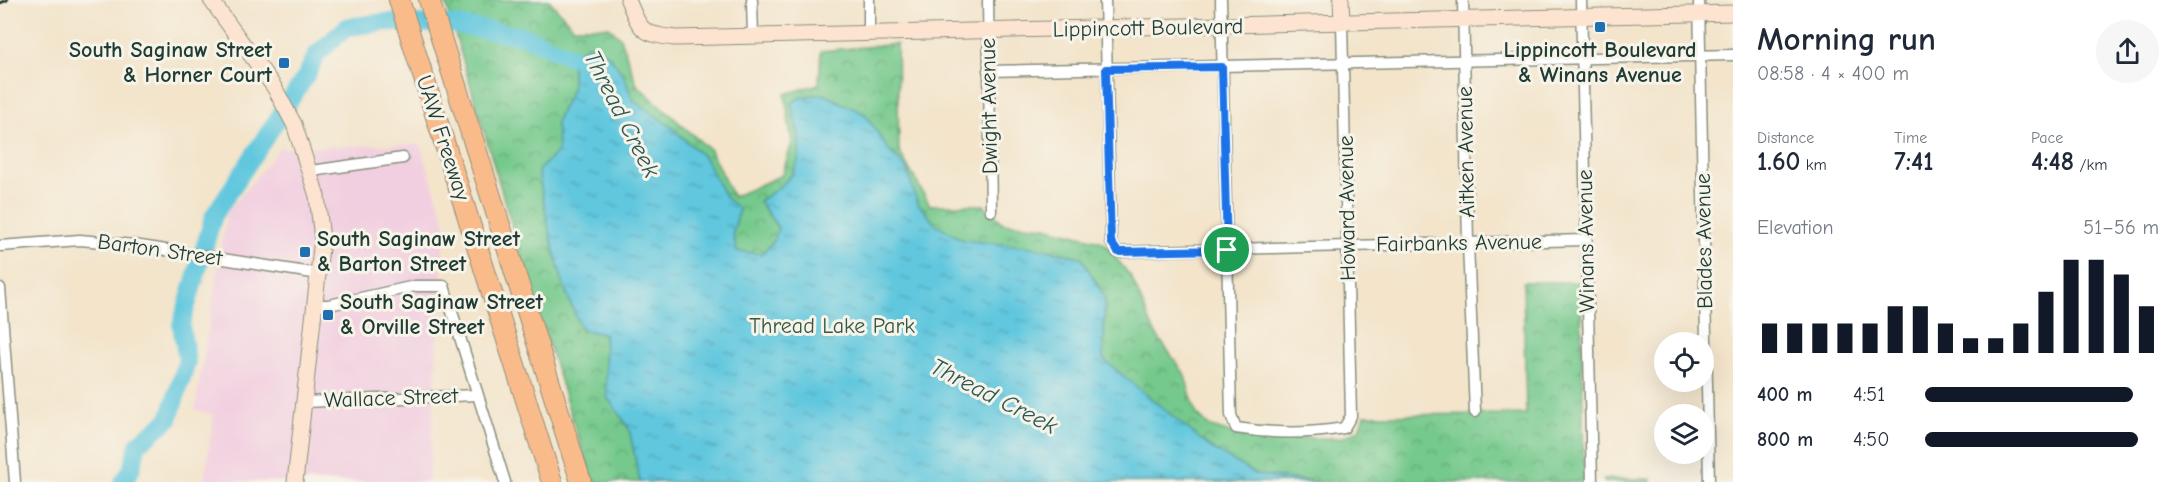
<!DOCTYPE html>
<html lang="en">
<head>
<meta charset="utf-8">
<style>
	body { margin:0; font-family:"Comic Neue",sans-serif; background:#f6f6f7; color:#1f2937; height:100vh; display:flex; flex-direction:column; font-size:22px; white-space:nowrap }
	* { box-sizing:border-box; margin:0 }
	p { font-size:20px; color:#747a83 }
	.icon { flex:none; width:33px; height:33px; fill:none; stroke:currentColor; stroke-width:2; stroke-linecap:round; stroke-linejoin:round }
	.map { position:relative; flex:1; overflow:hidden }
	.panel { display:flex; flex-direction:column; background:#fff; width:450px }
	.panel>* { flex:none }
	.tools { position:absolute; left:1654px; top:332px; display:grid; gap:12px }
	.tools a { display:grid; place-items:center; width:60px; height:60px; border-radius:50%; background:#fff; box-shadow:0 6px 24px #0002; font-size:30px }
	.pin { position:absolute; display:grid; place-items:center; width:51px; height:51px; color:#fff; margin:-26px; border:3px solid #fff; border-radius:50%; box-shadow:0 2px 6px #0007 }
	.round { display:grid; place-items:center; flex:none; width:63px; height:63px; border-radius:32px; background:#f6f6f7 }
	.head { display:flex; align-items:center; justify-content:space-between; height:102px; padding:0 24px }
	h1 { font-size:33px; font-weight:600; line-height:45px }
	.stats { display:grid; grid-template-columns:repeat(3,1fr); gap:9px; height:102px; padding:6px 24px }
	.stats div { display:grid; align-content:center }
	.stats b { font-size:26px; font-weight:600 }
	.stats small { font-size:16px; font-weight:400 }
	.stats p { font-size:16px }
	.chart { height:168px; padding:12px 24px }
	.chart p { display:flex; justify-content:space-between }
	.chart svg { width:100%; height:108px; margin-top:6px; stroke:#111827; stroke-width:6 }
	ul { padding:0 24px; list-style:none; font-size:20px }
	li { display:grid; grid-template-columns:96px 72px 1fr; align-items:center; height:45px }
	li i { height:15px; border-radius:8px; background:#111827 }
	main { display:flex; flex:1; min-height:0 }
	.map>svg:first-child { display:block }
	.built { fill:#f2cfe0 }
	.park { fill:url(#park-crowns); stroke:#4a8360; stroke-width:1.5 }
	.water { fill:url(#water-ripples); stroke:#408289; stroke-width:1.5 }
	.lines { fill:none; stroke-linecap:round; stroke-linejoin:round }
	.river { stroke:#61c7de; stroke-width:18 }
	.street-casing { stroke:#89907f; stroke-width:13 }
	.secondary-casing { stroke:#89907f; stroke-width:17 }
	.highway-casing { stroke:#89907f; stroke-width:22 }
	.street { stroke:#fff; stroke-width:10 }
	.secondary { stroke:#fde4d1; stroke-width:15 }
	.highway { stroke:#fabb8b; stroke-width:20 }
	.rail { stroke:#1f3d34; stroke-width:3 }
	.route-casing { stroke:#fff; stroke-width:12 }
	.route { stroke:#1a73e8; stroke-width:8 }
	.poi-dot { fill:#1f6fb2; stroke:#f7f3e8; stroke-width:2 }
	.labels { text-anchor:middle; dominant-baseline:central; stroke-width:6; stroke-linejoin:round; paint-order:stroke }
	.street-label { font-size:22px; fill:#1f3d34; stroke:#f7f3e8 }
	.poi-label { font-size:22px; font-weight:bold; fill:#1f3d34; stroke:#f7f3e8; text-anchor:start }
	.park-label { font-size:22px; fill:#305946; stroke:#f7f3e8 }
	.water-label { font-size:24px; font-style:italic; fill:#2c5956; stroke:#f7f3e8 }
</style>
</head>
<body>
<main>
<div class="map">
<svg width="1733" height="482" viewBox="0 0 1733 482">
	<defs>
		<pattern id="park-crowns" width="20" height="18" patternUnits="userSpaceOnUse" patternTransform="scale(1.5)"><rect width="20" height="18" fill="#74c98c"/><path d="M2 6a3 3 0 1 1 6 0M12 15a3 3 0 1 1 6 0" fill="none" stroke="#5fa473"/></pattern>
		<pattern id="water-ripples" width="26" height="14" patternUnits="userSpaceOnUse" patternTransform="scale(1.5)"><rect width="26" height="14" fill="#61c7de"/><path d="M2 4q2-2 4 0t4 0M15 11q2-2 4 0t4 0" fill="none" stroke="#4fa3b5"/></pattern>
	</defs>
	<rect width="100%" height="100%" fill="#f7f3e8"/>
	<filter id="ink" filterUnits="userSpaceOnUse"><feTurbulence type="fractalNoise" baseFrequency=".0167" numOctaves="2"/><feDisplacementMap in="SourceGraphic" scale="12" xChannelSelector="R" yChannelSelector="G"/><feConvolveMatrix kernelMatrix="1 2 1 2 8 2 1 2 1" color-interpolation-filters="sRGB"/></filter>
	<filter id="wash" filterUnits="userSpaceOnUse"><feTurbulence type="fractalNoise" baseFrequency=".008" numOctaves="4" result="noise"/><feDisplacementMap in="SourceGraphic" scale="24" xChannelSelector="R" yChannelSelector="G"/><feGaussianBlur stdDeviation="1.35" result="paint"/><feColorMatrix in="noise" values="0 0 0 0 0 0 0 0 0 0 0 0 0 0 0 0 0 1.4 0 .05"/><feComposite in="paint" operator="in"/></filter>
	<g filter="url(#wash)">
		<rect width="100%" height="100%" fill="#f3e4ca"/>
		<polygon class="built" points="420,144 445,223 429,482 204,481 214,415 195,410 227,213 280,148"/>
		<g class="park">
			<polygon points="445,0 549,0 573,27 609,27 620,37 637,85 710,150 733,197 782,175 792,143 785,94 819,84 821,51 897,44 899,151 930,205 984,205 1003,223 1045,227 1103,242 1131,277 1155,333 1184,373 1196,413 1209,426 1239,436 1294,438 1340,438 1359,430 1364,415 1526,414 1523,282 1581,282 1584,482 592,482 523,263"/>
			<rect x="1604" y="479" width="47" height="3"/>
		</g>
		<path class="water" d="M 587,45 L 608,54 L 624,76 L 633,100 L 670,126 L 705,158 L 726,198 L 739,209 L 733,234 L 737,251 L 761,254 L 774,241 L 778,228 L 759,201 C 805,173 806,155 791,104 L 801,97 L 823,94 L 865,114 L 889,150 L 907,169 L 917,202 L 935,224 L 963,240 L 1031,247 L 1081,257 L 1105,297 L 1103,359 L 1211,448 L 1257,475 L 1316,482 L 640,482 L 629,428 L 607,397 L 604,334 L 582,330 C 557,279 548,227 538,171 L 558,151 L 556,122 L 572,89 L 572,57 Z"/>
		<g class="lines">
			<polyline class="river" points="123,482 131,470 138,444 169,419 187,361 181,325 214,215 306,76 317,54 347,27 385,22 456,25 523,36 572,57"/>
		</g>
	</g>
	<g filter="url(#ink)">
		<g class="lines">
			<defs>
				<g id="street">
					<polyline points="752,0 753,37"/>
					<polyline points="869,0 869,33"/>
					<polyline points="988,0 991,211"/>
					<polyline points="1105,0 1111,242 1117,252 1585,240"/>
					<path d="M 1221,0 L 1231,415 L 1236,428 C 1272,434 1308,434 1344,428 L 1351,416 L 1342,23"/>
					<polyline points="1463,0 1468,244 1475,412"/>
					<polyline points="1581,0 1592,482"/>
					<polyline points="1699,0 1709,482"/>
					<polyline points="988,71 1733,55"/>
					<polyline points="311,171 403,158"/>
					<polyline points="0,246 80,240 134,245 319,274"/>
					<polyline points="0,288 15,482"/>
					<polyline points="315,305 329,305 415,286 444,286 505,482"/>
					<polyline points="304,402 477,395"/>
				</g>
				<g id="secondary">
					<polyline points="211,0 274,87 294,124 317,196 322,239 295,482"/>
					<path d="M 628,0 C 641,31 641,34 675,38 L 1733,13"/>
					<polyline points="1341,0 1342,23"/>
				</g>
				<g id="highway">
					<polyline points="399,0 552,482"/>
					<polyline points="429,0 581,482"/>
				</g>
			</defs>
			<use href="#street" class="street-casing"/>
			<use href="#secondary" class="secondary-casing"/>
			<use href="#highway" class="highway-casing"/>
			<use href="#street" class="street"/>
			<use href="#secondary" class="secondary"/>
			<use href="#highway" class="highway"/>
			<polyline class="rail" points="0,3 7,0"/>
		</g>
	</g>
	<g class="lines" filter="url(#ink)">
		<defs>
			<polygon id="route" points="1222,67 1227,250 1118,252 1111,242 1106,69"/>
		</defs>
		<use href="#route" class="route-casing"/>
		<use href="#route" class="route"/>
	</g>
	<g class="poi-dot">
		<rect x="1594" y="21" width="12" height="12" rx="3"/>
		<rect x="278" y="57" width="12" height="12" rx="3"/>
		<rect x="299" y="246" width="12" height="12" rx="3"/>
		<rect x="322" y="309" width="12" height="12" rx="3"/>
	</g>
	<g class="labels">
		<g class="street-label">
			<text transform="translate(1148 28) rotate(-1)">Lippincott Boulevard</text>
			<text transform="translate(989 106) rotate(-91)">Dwight Avenue</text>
			<text transform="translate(443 138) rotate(72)">UAW Freeway</text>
			<text transform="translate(1466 152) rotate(-91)">Aitken Avenue</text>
			<text transform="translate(1347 208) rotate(-91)">Howard Avenue</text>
			<text transform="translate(1586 241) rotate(-91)">Winans Avenue</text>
			<text transform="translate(1704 241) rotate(-91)">Blades Avenue</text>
			<text transform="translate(1459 243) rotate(-1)">Fairbanks Avenue</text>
			<text transform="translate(160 250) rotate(8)">Barton Street</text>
			<text transform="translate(391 398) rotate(-2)">Wallace Street</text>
		</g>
		<g class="poi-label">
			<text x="272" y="50" text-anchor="end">South Saginaw Street<tspan x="272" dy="25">&amp; Horner Court</tspan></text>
			<text x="1600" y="50" text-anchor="middle">Lippincott Boulevard<tspan x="1600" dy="25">&amp; Winans Avenue</tspan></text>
			<text x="317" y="239">South Saginaw Street<tspan x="317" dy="25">&amp; Barton Street</tspan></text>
			<text x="340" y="302">South Saginaw Street<tspan x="340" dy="25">&amp; Orville Street</tspan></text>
		</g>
		<g class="park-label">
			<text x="832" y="326">Thread Lake Park</text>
		</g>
		<g class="water-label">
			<text transform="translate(622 114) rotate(63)">Thread Creek</text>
			<text transform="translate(994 396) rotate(27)">Thread Creek</text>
		</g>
	</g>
</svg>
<div class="tools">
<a><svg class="icon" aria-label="locate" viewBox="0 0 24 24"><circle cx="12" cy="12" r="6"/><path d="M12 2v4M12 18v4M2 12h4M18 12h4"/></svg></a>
<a><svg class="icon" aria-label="layers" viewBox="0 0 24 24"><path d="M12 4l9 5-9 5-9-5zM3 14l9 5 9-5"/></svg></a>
</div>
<div class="pin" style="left:1227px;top:250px;background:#1e9e55"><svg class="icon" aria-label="arrive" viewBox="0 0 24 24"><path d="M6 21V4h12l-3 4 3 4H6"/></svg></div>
</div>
<section class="panel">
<div class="head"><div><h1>Morning run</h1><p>08:58 · 4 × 400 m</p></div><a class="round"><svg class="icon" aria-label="share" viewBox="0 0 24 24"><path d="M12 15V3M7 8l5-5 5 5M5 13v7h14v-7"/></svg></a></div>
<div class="stats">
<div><p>Distance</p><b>1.60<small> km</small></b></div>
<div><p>Time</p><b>7:41</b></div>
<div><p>Pace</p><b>4:48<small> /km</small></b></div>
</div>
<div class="chart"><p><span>Elevation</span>51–56 m</p>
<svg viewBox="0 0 160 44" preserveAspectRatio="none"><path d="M5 44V32M15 44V32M25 44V32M35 44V32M45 44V32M55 44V25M65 44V25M75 44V32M85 44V38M95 44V38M105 44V32M115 44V19M125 44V6M135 44V6M145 44V12M155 44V25"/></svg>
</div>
<ul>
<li><b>400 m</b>4:51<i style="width:89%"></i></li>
<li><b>800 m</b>4:50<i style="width:91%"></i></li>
</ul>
</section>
</main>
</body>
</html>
